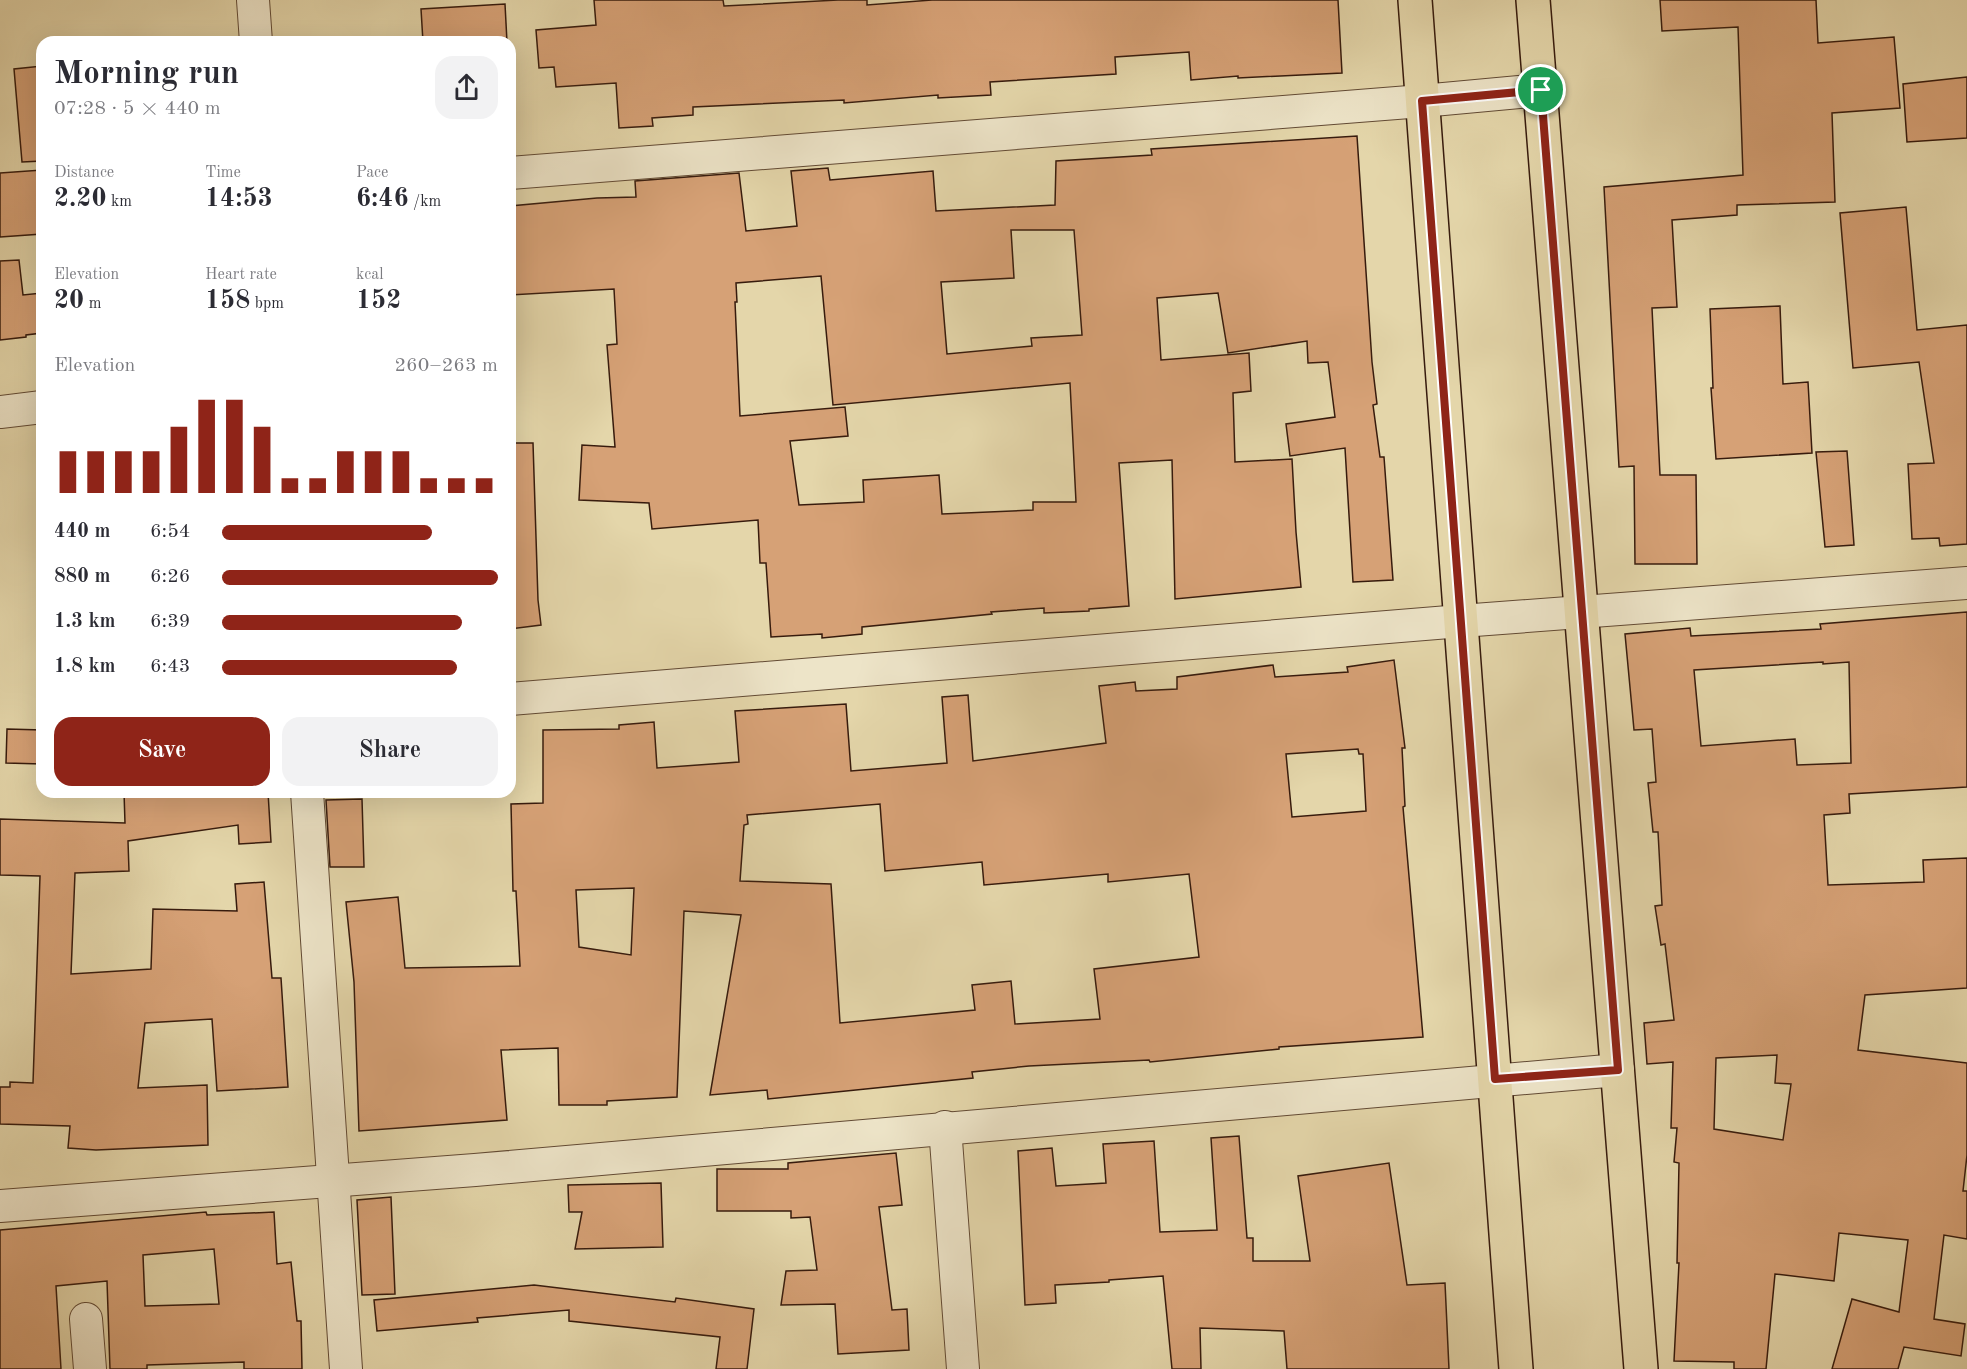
<!DOCTYPE html>
<html lang="en">
<head>
<meta charset="utf-8">
<style>
	body { margin:0; font-family:"Old Standard TT",serif; background:#f2f2f3; color:#2b2b33; height:100vh; display:flex; flex-direction:column; font-size:22px; white-space:nowrap }
	* { box-sizing:border-box; margin:0 }
	p { font-size:20px; color:#7c7c81 }
	.icon { flex:none; width:33px; height:33px; fill:none; stroke:currentColor; stroke-width:2; stroke-linecap:round; stroke-linejoin:round }
	.map { position:relative; flex:1; overflow:hidden }
	.details { position:absolute; left:36px; top:36px; width:480px; height:762px; display:flex; flex-direction:column; background:#fff; border-radius:18px; box-shadow:0 6px 24px #0002 }
	.details>* { flex:none }
	.pin { position:absolute; display:grid; place-items:center; width:51px; height:51px; color:#fff; margin:-26px; border:3px solid #fff; border-radius:50%; box-shadow:0 2px 6px #0007 }
	.round { display:grid; place-items:center; flex:none; width:63px; height:63px; border-radius:18px; background:#f2f2f3 }
	.head { display:flex; align-items:center; justify-content:space-between; height:102px; padding:0 18px }
	h1 { font-size:33px; font-weight:700; line-height:45px }
	.metrics { display:grid; grid-template-columns:repeat(3,1fr); gap:9px; height:102px; padding:6px 18px }
	.metrics div { display:grid; align-content:center }
	.metrics b { font-size:26px; font-weight:700 }
	.metrics small { font-size:16px; font-weight:400 }
	.metrics p { font-size:16px }
	.chart { height:168px; padding:12px 18px }
	.chart p { display:flex; justify-content:space-between }
	.chart svg { width:100%; height:108px; margin-top:6px; stroke:#8f2418; stroke-width:6 }
	.cta { display:flex; gap:12px; margin-top:auto; padding:12px 18px }
	.cta a { flex:1; height:69px; border-radius:18px; background:#8f2418; color:#fff; font-size:24px; font-weight:700; line-height:69px; text-align:center }
	.cta a+a { background:#f2f2f3; color:#2b2b33 }
	ul { padding:0 18px; list-style:none; font-size:20px }
	li { display:grid; grid-template-columns:96px 72px 1fr; align-items:center; height:45px }
	li i { height:15px; border-radius:8px; background:#8f2418 }
	.map>svg:first-child { display:block }
	.building { fill:#d6a176; stroke:#371b0d; stroke-width:1.5; fill-rule:evenodd }
	.lines { fill:none; stroke-linecap:round; stroke-linejoin:round }
	.minor-casing { stroke:#624a34; stroke-width:34 }
	.primary-casing { stroke:#371b0d; stroke-width:36 }
	.minor { stroke:#ede4c8; stroke-width:32 }
	.primary { stroke:#e4d6aa; stroke-width:33 }
	.route-casing { stroke:#fff; stroke-width:12 }
	.route { stroke:#8f2418; stroke-width:8 }
</style>
</head>
<body>
<div class="map">
<svg width="1967" height="1369" viewBox="0 0 1967 1369">
	<rect width="100%" height="100%" fill="#e4d6aa"/>
	<filter id="stains"><feTurbulence type="fractalNoise" baseFrequency=".00333" numOctaves="4"/><feColorMatrix values="0 0 0 0 .2 0 0 0 0 .09 0 0 0 0 .02 0 0 0 .5 -.17"/></filter>
	<radialGradient id="worn" r=".72"><stop offset=".6" stop-color="#630" stop-opacity="0"/><stop offset="1" stop-color="#630" stop-opacity=".3"/></radialGradient>
	<g class="building">
		<polygon points="594,0 723,0 724,6 838,0 867,0 867,5 932,0 1338,0 1342,73 1238,78 1238,76 1191,80 1189,52 1115,57 1116,74 990,82 991,95 938,98 938,95 844,103 844,100 693,107 693,115 652,118 653,126 619,128 616,83 556,87 554,67 539,68 536,30 596,25"/>
		<polygon points="1660,0 1816,0 1818,43 1894,37 1900,108 1832,113 1835,202 1737,205 1737,215 1672,220 1677,307 1652,308 1660,475 1696,475 1697,564 1635,564 1634,466 1619,467 1604,187 1743,175 1738,27 1662,31"/>
		<polygon points="505,4 507,42 423,42 421,9"/>
		<polygon points="42,66 42,161 22,162 14,69"/>
		<polygon points="1967,77 1967,138 1907,142 1903,84"/>
		<path d="M 1357,136 L 1372,362 L 1377,404 L 1373,405 L 1380,457 L 1384,457 L 1393,580 L 1353,582 L 1345,448 L 1290,456 L 1286,424 L 1335,417 L 1328,362 L 1308,363 L 1307,341 L 1228,353 L 1218,293 L 1157,298 L 1161,360 L 1249,353 L 1251,391 L 1233,393 L 1235,462 L 1292,459 L 1296,532 L 1301,587 L 1175,599 L 1172,460 L 1119,463 L 1129,606 L 1089,609 L 1089,611 L 1044,613 L 1044,608 L 991,612 L 992,614 L 862,627 L 862,634 L 822,638 L 822,634 L 771,637 L 766,563 L 760,563 L 758,520 L 652,529 L 649,503 L 579,500 L 582,445 L 615,447 L 607,345 L 617,344 L 614,289 L 510,295 L 510,206 L 597,198 L 636,197 L 635,181 L 739,173 L 746,231 L 797,226 L 791,171 L 828,168 L 830,180 L 933,171 L 936,211 L 1055,205 L 1056,161 L 1152,155 L 1151,149 ZM 1011,230 L 1074,230 L 1082,335 L 1031,338 L 1032,346 L 947,354 L 941,282 L 1014,278 ZM 821,276 L 833,405 L 1070,383 L 1076,502 L 1033,502 L 1033,510 L 942,514 L 939,475 L 863,480 L 864,502 L 799,505 L 790,441 L 848,436 L 845,407 L 740,416 L 735,302 L 737,302 L 736,283 Z"/>
		<polygon points="42,170 42,234 0,237 0,173"/>
		<polygon points="1906,207 1917,330 1967,325 1967,544 1940,546 1939,538 1912,539 1908,464 1934,463 1919,362 1853,368 1840,213"/>
		<polygon points="19,260 23,295 42,293 42,333 26,335 26,337 0,340 0,261"/>
		<polygon points="1780,306 1783,384 1808,382 1812,453 1716,459 1711,388 1713,388 1710,309"/>
		<polygon points="510,443 533,443 538,600 541,625 510,629"/>
		<polygon points="1847,451 1854,545 1825,547 1816,452"/>
		<path d="M 1967,612 L 1967,787 L 1849,794 L 1850,813 L 1824,815 L 1828,885 L 1924,882 L 1923,860 L 1967,858 L 1967,988 L 1865,995 L 1858,1050 L 1967,1063 L 1967,1155 L 1963,1191 L 1967,1191 L 1967,1239 L 1944,1235 L 1934,1319 L 1965,1324 L 1961,1356 L 1904,1347 L 1898,1369 L 1832,1369 L 1852,1299 L 1899,1312 L 1908,1240 L 1839,1233 L 1834,1281 L 1775,1274 L 1766,1369 L 1734,1369 L 1734,1362 L 1674,1361 L 1679,1263 L 1677,1263 L 1679,1163 L 1674,1162 L 1677,1128 L 1671,1128 L 1673,1062 L 1647,1064 L 1644,1023 L 1674,1020 L 1665,944 L 1661,945 L 1655,906 L 1662,905 L 1658,832 L 1653,832 L 1648,783 L 1656,782 L 1652,729 L 1634,730 L 1625,634 L 1690,628 L 1691,636 L 1821,629 L 1820,624 ZM 1823,662 L 1823,664 L 1849,662 L 1851,763 L 1797,765 L 1795,739 L 1701,746 L 1694,670 ZM 1777,1055 L 1775,1083 L 1791,1084 L 1783,1140 L 1714,1129 L 1716,1058 Z"/>
		<path d="M 1394,660 L 1405,748 L 1402,748 L 1405,806 L 1403,807 L 1423,1037 L 1279,1047 L 1279,1049 L 1150,1062 L 1149,1060 L 1029,1066 L 972,1072 L 973,1078 L 768,1099 L 767,1090 L 710,1095 L 741,915 L 684,911 L 677,1097 L 607,1101 L 607,1105 L 559,1105 L 558,1048 L 501,1050 L 507,1120 L 359,1131 L 354,982 L 346,902 L 398,897 L 405,968 L 520,966 L 516,891 L 513,891 L 511,804 L 543,803 L 543,730 L 619,729 L 619,725 L 654,722 L 657,768 L 739,762 L 735,711 L 846,704 L 851,771 L 947,763 L 942,697 L 968,695 L 973,761 L 1106,743 L 1099,686 L 1135,682 L 1136,691 L 1177,689 L 1177,677 L 1273,665 L 1275,677 L 1348,672 L 1347,667 ZM 1358,749 L 1359,754 L 1363,754 L 1366,811 L 1292,817 L 1286,754 ZM 880,804 L 885,871 L 982,862 L 984,885 L 1108,874 L 1108,882 L 1189,874 L 1199,957 L 1094,969 L 1100,1019 L 1015,1024 L 1011,981 L 972,985 L 975,1010 L 840,1023 L 831,884 L 740,881 L 744,825 L 748,824 L 747,815 ZM 634,888 L 631,955 L 579,947 L 576,890 Z"/>
		<polygon points="7,729 42,730 42,764 6,763"/>
		<polygon points="124,792 268,792 271,842 239,844 238,825 128,841 129,871 75,873 71,974 151,969 153,909 237,911 235,884 264,882 272,978 281,978 288,1087 217,1091 212,1019 145,1023 138,1088 207,1085 208,1145 96,1150 68,1148 70,1126 0,1124 0,1087 10,1087 10,1082 33,1083 40,876 0,875 0,819 125,823"/>
		<polygon points="362,799 364,867 330,867 326,800"/>
		<polygon points="1239,1136 1247,1238 1253,1238 1253,1261 1310,1261 1298,1176 1389,1163 1407,1285 1445,1283 1449,1369 1287,1369 1284,1331 1200,1328 1201,1369 1172,1369 1163,1276 1109,1280 1109,1282 1055,1285 1056,1303 1025,1305 1018,1151 1052,1148 1056,1186 1106,1183 1103,1144 1154,1141 1160,1232 1217,1230 1211,1138"/>
		<polygon points="896,1153 902,1205 879,1207 892,1310 907,1309 909,1350 838,1354 835,1304 781,1305 786,1271 817,1270 810,1217 791,1218 791,1211 717,1211 717,1169 788,1169 788,1163"/>
		<polygon points="661,1183 663,1247 575,1249 582,1212 569,1212 568,1185"/>
		<polygon points="391,1197 395,1294 362,1295 357,1200"/>
		<path d="M 206,1212 L 207,1215 L 274,1212 L 277,1264 L 291,1262 L 297,1321 L 301,1321 L 302,1369 L 244,1369 L 244,1362 L 147,1365 L 147,1369 L 110,1369 L 107,1281 L 56,1286 L 61,1369 L 0,1369 L 0,1230 ZM 214,1249 L 219,1304 L 145,1306 L 143,1255 Z"/>
		<polygon points="534,1285 675,1302 676,1298 754,1309 747,1369 716,1369 720,1337 569,1321 569,1310 477,1318 478,1322 377,1331 374,1300"/>
	</g>
	<g class="lines">
		<defs>
			<g id="minor">
				<polyline points="253,0 256,42"/>
				<polyline points="510,173 1422,101 1541,90"/>
				<polyline points="0,412 42,407"/>
				<polyline points="510,699 1461,621 1967,583"/>
				<polyline points="307,792 346,1369"/>
				<polyline points="945,1127 963,1369"/>
				<polyline points="0,1206 475,1170 1618,1070"/>
				<polyline points="86,1319 90,1369"/>
			</g>
			<g id="primary">
				<polyline points="1415,0 1516,1369"/>
				<polyline points="1533,0 1641,1369"/>
			</g>
		</defs>
		<use href="#minor" class="minor-casing"/>
		<use href="#primary" class="primary-casing"/>
		<use href="#minor" class="minor"/>
		<use href="#primary" class="primary"/>
	</g>
	<g class="lines">
		<defs>
			<polygon id="route" points="1541,90 1618,1070 1495,1079 1422,101"/>
		</defs>
		<use href="#route" class="route-casing"/>
		<use href="#route" class="route"/>
	</g>
	<rect width="100%" height="100%" filter="url(#stains)"/>
	<rect width="100%" height="100%" fill="url(#worn)"/>
</svg>
<div class="pin" style="left:1541px;top:90px;background:#1e9e55"><svg class="icon" aria-label="arrive" viewBox="0 0 24 24"><path d="M6 21V4h12l-3 4 3 4H6"/></svg></div>
<section class="details">
<div class="head"><div><h1>Morning run</h1><p>07:28 · 5 × 440 m</p></div><a class="round"><svg class="icon" aria-label="share" viewBox="0 0 24 24"><path d="M12 15V3M7 8l5-5 5 5M5 13v7h14v-7"/></svg></a></div>
<div class="metrics">
<div><p>Distance</p><b>2.20<small> km</small></b></div>
<div><p>Time</p><b>14:53</b></div>
<div><p>Pace</p><b>6:46<small> /km</small></b></div>
</div>
<div class="metrics">
<div><p>Elevation</p><b>20<small> m</small></b></div>
<div><p>Heart rate</p><b>158<small> bpm</small></b></div>
<div><p>kcal</p><b>152</b></div>
</div>
<div class="chart"><p><span>Elevation</span>260–263 m</p>
<svg viewBox="0 0 160 44" preserveAspectRatio="none"><path d="M5 44V27M15 44V27M25 44V27M35 44V27M45 44V17M55 44V6M65 44V6M75 44V17M85 44V38M95 44V38M105 44V27M115 44V27M125 44V27M135 44V38M145 44V38M155 44V38"/></svg>
</div>
<ul>
<li><b>440 m</b>6:54<i style="width:76%"></i></li>
<li><b>880 m</b>6:26<i style="width:100%"></i></li>
<li><b>1.3 km</b>6:39<i style="width:87%"></i></li>
<li><b>1.8 km</b>6:43<i style="width:85%"></i></li>
</ul>
<div class="cta"><a>Save</a><a>Share</a></div>
</section>
</div>
</body>
</html>
